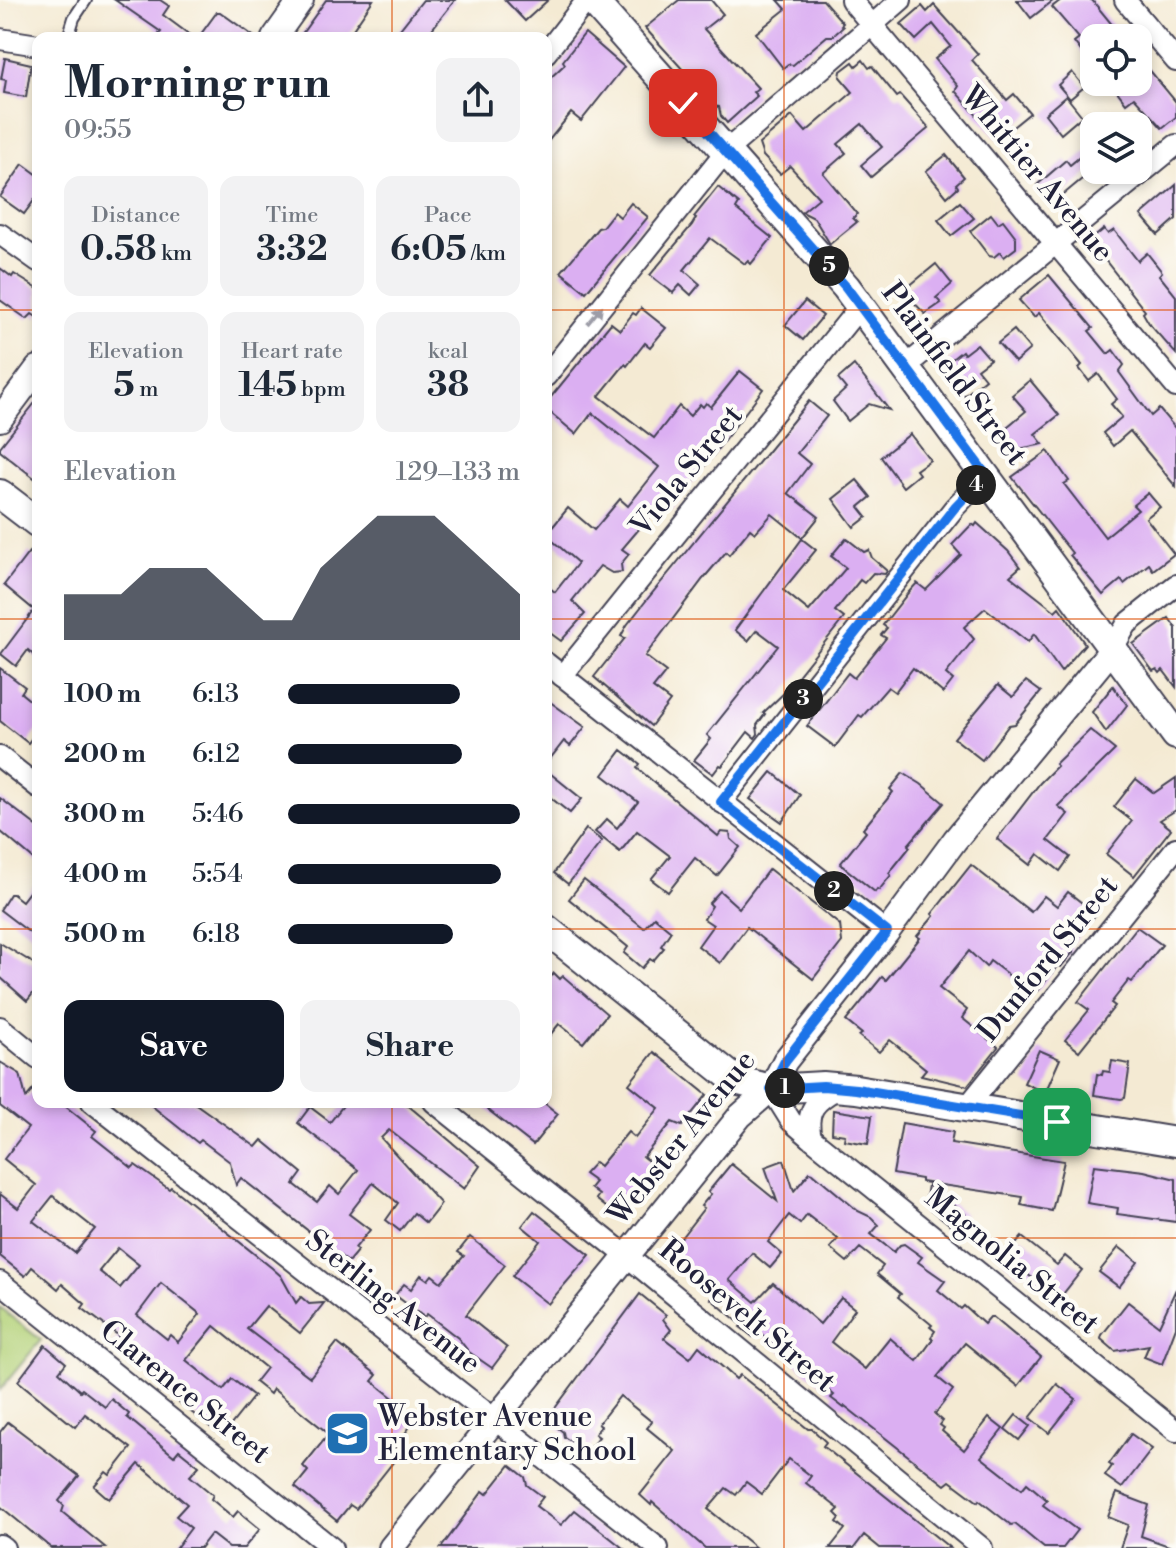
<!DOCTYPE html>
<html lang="en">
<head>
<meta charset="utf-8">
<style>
	body { margin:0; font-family:"Libre Bodoni",serif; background:#f2f2f3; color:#1f2937; height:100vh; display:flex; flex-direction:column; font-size:30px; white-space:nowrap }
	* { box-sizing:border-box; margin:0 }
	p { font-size:26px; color:#747a83 }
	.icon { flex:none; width:44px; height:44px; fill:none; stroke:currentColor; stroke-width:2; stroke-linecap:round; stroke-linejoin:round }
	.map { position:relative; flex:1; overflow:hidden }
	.side { position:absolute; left:32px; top:32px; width:520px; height:1076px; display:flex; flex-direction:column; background:#fff; border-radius:16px; box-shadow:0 4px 12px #0003 }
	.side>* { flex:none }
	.tools { position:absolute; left:1080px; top:24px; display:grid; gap:16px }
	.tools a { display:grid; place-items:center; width:72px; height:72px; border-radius:16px; background:#fff; box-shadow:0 4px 12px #0003; font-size:40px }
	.pin { position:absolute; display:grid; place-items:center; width:68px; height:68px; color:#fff; margin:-34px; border-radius:16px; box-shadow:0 4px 12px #0006 }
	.km { position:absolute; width:40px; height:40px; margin:-20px; border-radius:50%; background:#222; color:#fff; font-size:22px; line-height:40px; text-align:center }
	.round { display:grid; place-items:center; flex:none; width:84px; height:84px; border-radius:16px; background:#f2f2f3 }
	.head { display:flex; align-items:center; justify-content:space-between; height:136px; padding:0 32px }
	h1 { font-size:44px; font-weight:700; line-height:60px }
	.stats { display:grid; grid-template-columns:repeat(3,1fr); gap:12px; height:136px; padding:8px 32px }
	.stats div { display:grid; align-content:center; border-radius:16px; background:#f2f2f3; text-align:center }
	.stats b { font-size:34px; font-weight:700 }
	.stats small { font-size:22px; font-weight:400 }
	.stats p { font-size:22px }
	.chart { height:224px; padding:16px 32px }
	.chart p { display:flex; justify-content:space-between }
	.chart svg { width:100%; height:144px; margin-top:8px; fill:#111827; opacity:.7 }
	.button { display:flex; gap:16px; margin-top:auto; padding:16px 32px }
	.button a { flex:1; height:92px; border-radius:16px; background:#111827; color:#fff; font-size:32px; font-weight:700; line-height:92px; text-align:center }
	.button a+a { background:#f2f2f3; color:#1f2937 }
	ul { padding:0 32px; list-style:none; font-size:26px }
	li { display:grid; grid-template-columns:128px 96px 1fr; align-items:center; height:60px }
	li i { height:20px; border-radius:10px; background:#111827 }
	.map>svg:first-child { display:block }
	.green { fill:#b3d178; stroke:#6a7a5a; stroke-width:2 }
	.building { fill:#dbaff2; fill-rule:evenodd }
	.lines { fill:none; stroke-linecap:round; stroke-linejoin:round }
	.service-casing { stroke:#424052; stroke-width:14 }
	.minor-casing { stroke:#424052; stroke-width:24 }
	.tertiary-casing { stroke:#424052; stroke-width:28 }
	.secondary-casing { stroke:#424052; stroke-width:32 }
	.service { stroke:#fff; stroke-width:10 }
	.minor { stroke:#fff; stroke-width:20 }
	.tertiary { stroke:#fff; stroke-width:24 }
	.secondary { stroke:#fff; stroke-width:28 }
	.oneway { fill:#9c9ca7 }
	.route-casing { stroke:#fff; stroke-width:16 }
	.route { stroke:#1a73e8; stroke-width:10 }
	.grid { fill:none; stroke:#de560e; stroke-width:2; stroke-opacity:0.55 }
	.labels { text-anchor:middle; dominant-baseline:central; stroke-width:8; stroke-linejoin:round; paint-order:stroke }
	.street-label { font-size:30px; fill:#22223b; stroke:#fdfcf7 }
	.poi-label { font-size:30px; fill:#22223b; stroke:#fdfcf7; text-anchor:start }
</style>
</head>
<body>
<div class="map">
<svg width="1176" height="1548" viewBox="0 0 1176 1548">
	<rect width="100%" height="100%" fill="#fdfcf7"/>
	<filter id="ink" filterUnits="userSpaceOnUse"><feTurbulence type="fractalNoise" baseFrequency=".0125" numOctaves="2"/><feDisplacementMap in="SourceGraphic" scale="16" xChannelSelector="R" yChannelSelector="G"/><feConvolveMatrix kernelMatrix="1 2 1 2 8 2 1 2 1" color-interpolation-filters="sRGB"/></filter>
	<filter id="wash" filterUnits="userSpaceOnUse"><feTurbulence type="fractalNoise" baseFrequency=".006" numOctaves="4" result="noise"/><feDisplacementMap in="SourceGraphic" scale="32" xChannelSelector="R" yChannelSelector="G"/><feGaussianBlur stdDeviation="1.8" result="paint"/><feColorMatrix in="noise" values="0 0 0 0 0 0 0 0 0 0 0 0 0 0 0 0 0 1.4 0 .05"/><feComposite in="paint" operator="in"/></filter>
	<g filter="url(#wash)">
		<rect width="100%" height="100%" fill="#f4ead3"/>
		<polygon class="green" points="0,1308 41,1340 0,1390"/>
		<g id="blocks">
			<g class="building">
				<polygon points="115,0 160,0 169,6 163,15 194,38 156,38 161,32"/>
				<polygon points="326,0 373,0 347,38 299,38"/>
				<polygon points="423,0 455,0 425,38 393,38"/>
				<polygon points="505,0 548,0 525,21"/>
				<polygon points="679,0 711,0 723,14 704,29 758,88 753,92 757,96 727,123 721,116 719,107 712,106 706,95 645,28"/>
				<polygon points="778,0 823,0 843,23 841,25 843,27 833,36 827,36 793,65 788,64 783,68 756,33 786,9"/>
				<polygon points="1017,0 1054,0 1031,18"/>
				<polygon points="1061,0 1092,0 1123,38 1094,38 1094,68 1074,42 1079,38 1052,7"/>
				<polygon points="934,5 978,54 972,60 1007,100 1014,94 1030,113 998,139 955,91 958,86 935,59 951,46 933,24 916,40 901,24 922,6 927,12"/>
				<polygon points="217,12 220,12 256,38 198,38"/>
				<polygon points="585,33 624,67 581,121 571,113 546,144 546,82 565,64 563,61"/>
				<polygon points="1138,56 1176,102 1176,117 1162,128 1134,97 1126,103 1110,82 1138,82"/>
				<polygon points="5,58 31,64 26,97 4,93 6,80 1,79"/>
				<polygon points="863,60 869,68 872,66 897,97 900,95 929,128 871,177 861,165 882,147 862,124 838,144 846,153 823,173 857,214 853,218 857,222 830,244 814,218 802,212 819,198 790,166 780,174 763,156 759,144 792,116 806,132 853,92 840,77 841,71 853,62 856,66"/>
				<polygon points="1072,72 1084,87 1070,99 1058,85"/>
				<polygon points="1066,96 1082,116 1061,134 1045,114"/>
				<polygon points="1094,145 1094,169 1052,204 1049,203 1037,185 1066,160 1070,165"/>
				<polygon points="946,155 964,177 956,184 958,187 947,197 926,171"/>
				<polygon points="23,164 38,175 38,195 24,214 0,197"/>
				<polygon points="1176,185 1176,219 1158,235 1141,215"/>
				<polygon points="718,187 739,204 736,209 772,238 751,264 748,261 745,264 710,238 684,270 700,284 691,295 680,285 673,293 650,275 692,225 696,218 694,217"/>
				<polygon points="960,202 974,218 951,236 938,220"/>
				<polygon points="631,203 648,217 586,292 561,272 598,228 602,227 614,212 620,217"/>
				<polygon points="991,214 998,223 1003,220 1016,237 1016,248 1004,257 1000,252 994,257 989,256 970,231"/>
				<polygon points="1104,229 1108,234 1114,230 1138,261 1147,253 1162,272 1159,275 1176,296 1176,354 1150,325 1143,313 1145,311 1094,246 1097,244 1092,239"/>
				<polygon points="936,264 952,284 936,298 941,303 925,314 903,291"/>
				<polygon points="0,268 12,277 14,274 38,289 38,318 32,314 27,319 0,300"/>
				<polygon points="1049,275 1093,328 1089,331 1108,354 1113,350 1124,365 1119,372 1151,416 1159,409 1176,429 1176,487 1130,431 1113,446 1103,433 1122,417 1111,404 1117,399 1098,374 1089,381 1079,368 1082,365 1039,313 1034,317 1019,300"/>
				<polygon points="805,301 823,316 803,340 785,325"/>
				<polygon points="641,308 666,328 650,347 645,343 627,366 625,364 599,396 654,438 679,406 690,416 700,404 703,407 706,403 711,407 740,371 763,389 672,510 662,502 622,549 629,554 621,564 622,572 612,573 600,566 572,601 585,614 561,641 546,630 546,585 555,592 578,563 546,535 568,508 594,530 620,499 628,506 659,467 592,413 576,434 546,409 546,403 611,323 620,330 633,313 636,315"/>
				<polygon points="1014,330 1030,349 1015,362 998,343"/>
				<polygon points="977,344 990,359 977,369 985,379 964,396 941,368 962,351 964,354"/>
				<polygon points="854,365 889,410 869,404 848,421 833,401 846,389 838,379"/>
				<polygon points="1030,380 1059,415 1035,434 1043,444 1005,452 995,437 1026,411 1012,395"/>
				<polygon points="38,399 38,481 0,451 0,447"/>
				<polygon points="809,401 827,416 797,453 810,464 788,493 819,517 802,538 772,514 755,533 750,529 729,555 726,552 703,579 645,656 666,672 653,688 670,701 651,726 594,677 625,638 621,636 627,625 645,602"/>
				<polygon points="910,434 930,460 916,470 919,474 903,487 881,457"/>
				<polygon points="1048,451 1069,481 1064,484 1105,537 1138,510 1133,505 1148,493 1160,507 1146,518 1174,554 1153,570 1149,564 1124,584 1121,580 1103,595 1070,555 1072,553 1064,543 1012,477"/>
				<polygon points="857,480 871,497 859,507 867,517 854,527 833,499"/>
				<polygon points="977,523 1008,551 1020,567 1010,576 1055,611 1059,607 1085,644 1061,672 1034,634 1028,642 985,608 964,627 974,639 946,674 953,680 943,693 913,668 895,692 888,687 862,717 859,715 835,747 807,726 848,673 854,678 886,638 881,635 887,628 883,625 908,593 917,583 926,590 961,555 952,545 972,524 975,526"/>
				<polygon points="846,538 864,552 869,550 872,558 887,571 885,574 873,573 864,583 860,580 835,611 844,618 785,692 763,713 765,714 757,725 758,734 755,738 748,732 722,766 720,765 713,774 694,760 711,739 707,735 778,646 757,630 748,641 735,630 802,539 816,550 783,590 809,611 846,568 831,556"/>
				<polygon points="29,552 38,561 38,659 28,650 16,666 1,654 34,610 4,585"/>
				<polygon points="1169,618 1176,628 1176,687 1163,670 1160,673 1157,669 1153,671 1133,644"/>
				<polygon points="0,668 25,687 21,693 38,707 38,730 28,743 0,721"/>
				<polygon points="1026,681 1041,692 1015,724 1009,725 982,760 954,738 998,685 1013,697"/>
				<polygon points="1113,686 1127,705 1106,732 1092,712"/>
				<polygon points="546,699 585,727 570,746 564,741 546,764"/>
				<polygon points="1090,730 1115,750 1058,806 1068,814 1048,840 1070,857 1060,871 1038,854 1030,865 997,839 1040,783 1057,766 1055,764"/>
				<polygon points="622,750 640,764 637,768 718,836 721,832 730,833 731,839 740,847 717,876 695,858 668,892 651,879 670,856 637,831 620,852 595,832 607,819 617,828 638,802 603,775"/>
				<polygon points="546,770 582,799 570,813 546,794"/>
				<polygon points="772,772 800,795 782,822 750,799"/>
				<polygon points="903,773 921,784 944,803 908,845 910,847 889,873 891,875 879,890 877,889 875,892 840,864 866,832 863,829 893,792 890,789"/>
				<polygon points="1176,778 1176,810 1160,820 1171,829 1134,876 1106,854 1132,821 1114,807 1136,779 1154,793"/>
				<polygon points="0,798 38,827 38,863 0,831"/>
				<polygon points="586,829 602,841 568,884 554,873"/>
				<polygon points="971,865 1031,912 1044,896 1057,906 1068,892 1096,914 1070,947 1074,951 1061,967 1058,965 1038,991 1022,979 1019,983 990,961 986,967 969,951 939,988 967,1010 962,1018 998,1047 967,1086 921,1075 926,1069 890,1040 879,1052 859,1036 862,1034 846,1021 882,977 886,980 920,938 917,936 934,916 932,914"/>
				<polygon points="769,869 840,925 842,942 813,979 747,927 720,963 698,946 713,925 704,919 712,906 709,903 720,891 739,908"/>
				<polygon points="38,880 38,939 0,910 10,894 13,894 22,901"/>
				<polygon points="584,880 644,928 654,917 671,931 661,946 664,948 653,961 650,959 642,968 624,953 628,947 569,899"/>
				<polygon points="1137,927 1162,945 1132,982 1129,980 1111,1003 1115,1006 1079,1051 1065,1040 1089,1010 1078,1002"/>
				<polygon points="0,943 38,966 38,987 27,1001 0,977"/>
				<polygon points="554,973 560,979 563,976 607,1014 583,1043 559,1024 546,1040 546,983"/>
				<polygon points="1039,1050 1060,1059 1045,1093 1024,1083"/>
				<polygon points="654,1052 707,1095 682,1126 672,1122 643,1157 656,1167 616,1215 596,1199 599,1195 590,1188 595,1182 584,1174 595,1162 600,1166 628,1132 635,1138 659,1108 629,1084"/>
				<polygon points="1112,1061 1130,1064 1125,1098 1121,1099 1094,1095 1097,1074 1102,1075 1103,1071 1110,1072"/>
				<path d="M 0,1062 L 20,1074 L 26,1098 L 38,1084 L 38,1102 L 60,1102 L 96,1131 L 92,1136 L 132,1168 L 135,1165 L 169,1189 L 171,1187 L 272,1268 L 281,1276 L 296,1303 L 301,1297 L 309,1304 L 324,1303 L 300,1333 L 266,1306 L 247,1329 L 310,1377 L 337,1343 L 377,1375 L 372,1381 L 417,1417 L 388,1457 L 394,1461 L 356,1509 L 350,1505 L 337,1521 L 295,1487 L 308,1471 L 303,1466 L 329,1434 L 273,1389 L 270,1394 L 255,1382 L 266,1368 L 214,1326 L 186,1360 L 223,1390 L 232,1379 L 254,1396 L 222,1436 L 167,1393 L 173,1386 L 135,1355 L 130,1362 L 111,1346 L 119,1336 L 82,1308 L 85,1304 L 62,1284 L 58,1289 L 32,1267 L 25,1276 L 0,1256 L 0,1194 L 18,1208 L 36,1185 L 4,1159 L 28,1128 L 0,1106 ZM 53,1196 L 95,1229 L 75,1253 L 33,1221 ZM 118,1248 L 139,1265 L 120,1288 L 99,1271 ZM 161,1283 L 200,1314 L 178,1342 L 170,1335 L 167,1339 L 137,1315 Z"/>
				<polygon points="147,1102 193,1102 256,1147 262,1140 302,1173 294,1184 317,1202 330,1186 339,1194 358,1170 298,1123 310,1107 330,1122 346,1102 404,1102 480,1166 464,1189 389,1130 381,1138 441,1204 426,1223 414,1213 400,1231 386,1220 398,1203 373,1183 349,1214 370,1230 355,1248 358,1250 348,1262 241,1178 236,1185 230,1162 201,1140 198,1143"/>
				<polygon points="478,1102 543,1102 558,1114 533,1145"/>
				<polygon points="833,1110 872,1116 868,1144 844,1140 845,1135 832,1133"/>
				<polygon points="902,1123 953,1132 951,1143 1064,1161 1052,1211 1021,1205 1023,1197 921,1182 921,1179 893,1174"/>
				<path d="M 784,1160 L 794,1191 L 810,1172 L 813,1173 L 858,1211 L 871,1217 L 879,1225 L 871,1234 L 894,1252 L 900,1245 L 904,1244 L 922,1257 L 918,1262 L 945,1281 L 938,1290 L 961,1309 L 964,1306 L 984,1324 L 990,1317 L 993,1317 L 1041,1357 L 1018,1386 L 965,1343 L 937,1377 L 953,1390 L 935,1414 L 943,1421 L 940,1425 L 944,1428 L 942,1431 L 964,1450 L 989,1418 L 1003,1429 L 981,1457 L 1022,1489 L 1027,1483 L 1047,1500 L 1043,1505 L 1077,1530 L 1063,1548 L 1044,1548 L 1015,1524 L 1011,1525 L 979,1500 L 978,1502 L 950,1481 L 945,1485 L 845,1406 L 844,1408 L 831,1398 L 834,1395 L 759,1332 L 753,1337 L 740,1327 L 742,1325 L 711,1299 L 715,1295 L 682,1269 L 680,1272 L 664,1260 L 704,1208 L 701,1206 L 711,1194 L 708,1192 L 731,1164 L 777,1201 L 765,1167 ZM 789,1215 L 800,1224 L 807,1215 L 838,1239 L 830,1248 L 847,1262 L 860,1248 L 883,1266 L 877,1274 L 901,1294 L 898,1297 L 932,1325 L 930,1327 L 935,1331 L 931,1337 L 933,1339 L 917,1361 L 890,1338 L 865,1369 L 831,1342 L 855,1309 L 841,1298 L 820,1324 L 773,1283 L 755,1302 L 729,1280 L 752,1253 L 770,1268 L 782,1254 L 768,1242 Z"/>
				<polygon points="1094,1165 1144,1171 1176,1179 1176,1222 1117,1214 1118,1208 1087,1203"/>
				<polygon points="928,1185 965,1214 954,1228 925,1204"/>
				<polygon points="534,1211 590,1255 548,1304 512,1276 540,1241 522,1226"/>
				<polygon points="470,1237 505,1265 466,1315 507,1348 492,1368 469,1352 458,1338 427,1314 424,1317 395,1295 404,1284 411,1289 421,1275 428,1280 432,1275 441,1282 464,1256 458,1252"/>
				<polygon points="1022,1237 1057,1265 1065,1256 1082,1270 1059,1299 1022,1270 1019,1274 1002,1260"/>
				<polygon points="1119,1247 1138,1262 1119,1287 1099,1272"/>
				<polygon points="1176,1289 1176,1327 1162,1364 1144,1357 1149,1345 1115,1351 1101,1339 1102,1335 1128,1302 1159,1326"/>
				<polygon points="640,1294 666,1315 663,1319 671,1330 664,1338 690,1358 699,1346 736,1379 740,1375 808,1429 812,1429 826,1442 823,1446 950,1548 880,1548 864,1535 854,1548 830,1548 845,1529 837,1522 840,1518 835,1513 839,1509 806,1483 811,1476 789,1459 762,1494 746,1482 736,1495 726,1488 708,1509 756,1548 705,1548 652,1502 651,1505 640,1495 675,1451 647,1428 652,1422 620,1396 598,1424 601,1426 595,1434 599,1437 589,1449 586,1446 583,1449 564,1437 563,1432 547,1419"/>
				<polygon points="45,1345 66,1363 59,1372 80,1391 82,1389 105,1407 111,1399 129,1414 127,1417 174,1456 179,1450 199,1466 190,1476 213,1495 211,1499 233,1517 238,1511 260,1529 244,1548 229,1548 211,1534 200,1548 176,1548 191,1528 176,1516 187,1504 139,1464 109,1499 94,1486 106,1472 110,1475 131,1448 85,1414 75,1427 18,1381"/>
				<polygon points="1057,1384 1076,1399 1049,1433 1030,1418"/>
				<polygon points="1016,1415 1030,1426 1019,1440 1005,1429"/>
				<polygon points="8,1422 79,1476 59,1501 64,1506 62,1512 106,1548 51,1548 0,1506 0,1432"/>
				<polygon points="1131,1434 1152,1449 1122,1488 1105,1476 1112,1466 1109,1464"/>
				<polygon points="510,1465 525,1477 527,1485 543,1497 536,1506 561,1525 575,1510 623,1548 441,1548 483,1491 487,1494"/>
				<polygon points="1117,1493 1149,1505 1141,1536 1169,1546 1168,1548 1120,1548 1128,1525 1108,1517"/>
			</g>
		</g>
	</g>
	<g filter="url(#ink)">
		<use href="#blocks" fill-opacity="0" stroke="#424052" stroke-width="2"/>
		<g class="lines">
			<defs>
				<polyline id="service" points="68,38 74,18 86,0"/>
				<g id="minor">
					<polyline points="851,0 1176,387"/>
					<polyline points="1125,0 1176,61"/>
					<polyline points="0,39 38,45"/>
					<polyline points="546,53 587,0"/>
					<polyline points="0,234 38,261"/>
					<polyline points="906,366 1176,145"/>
					<polyline points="546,376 726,151 901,0"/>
					<polyline points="1113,648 1127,624 1176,585"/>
					<polyline points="546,663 887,932"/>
					<polyline points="562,676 861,305"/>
					<polyline points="0,757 38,787"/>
					<polyline points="721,802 955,507 986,475"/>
					<polyline points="0,1027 38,1058"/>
					<polyline points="771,1089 791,1121 811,1138 1176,1431"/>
					<polyline points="92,1102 658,1548"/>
					<polyline points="434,1102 628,1257 982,1548"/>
					<polyline points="967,1107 1176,848"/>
					<path d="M 811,1138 C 805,1110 815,1101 838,1088"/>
					<polyline points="0,1282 332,1548"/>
					<polyline points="0,1545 4,1548"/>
				</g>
				<g id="tertiary">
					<polyline points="274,38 301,0"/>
					<polyline points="0,419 38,368"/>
					<polyline points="391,1548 740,1116 771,1089 785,1061 887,932 955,840 1113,648"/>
				</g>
				<g id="secondary">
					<polyline points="592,0 846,287 1176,735"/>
					<polyline points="0,494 38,523"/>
					<polyline points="546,929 735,1080 771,1089 823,1086 856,1089 1176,1142"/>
				</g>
			</defs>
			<use href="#service" class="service-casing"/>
			<use href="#minor" class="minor-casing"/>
			<use href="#tertiary" class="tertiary-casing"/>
			<use href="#secondary" class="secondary-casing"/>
			<use href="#service" class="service"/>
			<use href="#minor" class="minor"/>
			<use href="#tertiary" class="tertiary"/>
			<use href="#secondary" class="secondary"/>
		</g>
		<defs><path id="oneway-solid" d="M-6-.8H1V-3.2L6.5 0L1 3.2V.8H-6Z" transform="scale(2)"/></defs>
		<use class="oneway" href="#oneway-solid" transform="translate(595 315) rotate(-51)"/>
	</g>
	<g class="lines" filter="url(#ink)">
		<defs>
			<polyline id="route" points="683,103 846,287 986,475 955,507 721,802 887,932 785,1061 771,1089 823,1086 856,1089 1057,1122"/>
		</defs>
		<use href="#route" class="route-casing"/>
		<use href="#route" class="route"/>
	</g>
	<path class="grid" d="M 392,0 L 392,38M 784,0 L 784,1548M 0,310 L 38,310M 546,310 L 1176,310M 0,619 L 38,619M 546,619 L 1176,619M 0,929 L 38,929M 546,929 L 1176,929M 392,1102 L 392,1548M 0,1238 L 1176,1238"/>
	<defs>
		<symbol id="school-square" viewBox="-11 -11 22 22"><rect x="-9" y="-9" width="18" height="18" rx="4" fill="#1f6fb2" stroke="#fdfcf7"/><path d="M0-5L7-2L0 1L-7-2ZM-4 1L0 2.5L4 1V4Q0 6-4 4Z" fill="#fff"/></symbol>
	</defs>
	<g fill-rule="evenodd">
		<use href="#school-square" x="322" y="1408" width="51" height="51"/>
	</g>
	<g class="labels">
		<g class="street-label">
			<text transform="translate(1037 174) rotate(50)">Whittier Avenue</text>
			<text transform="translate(954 374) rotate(53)">Plainfield Street</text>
			<text transform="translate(687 471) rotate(-51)">Viola Street</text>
			<text transform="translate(1048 959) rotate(-51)">Dunford Street</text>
			<text transform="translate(682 1138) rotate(-51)">Webster Avenue</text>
			<text transform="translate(1012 1261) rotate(39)">Magnolia Street</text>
			<text transform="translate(393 1302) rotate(38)">Sterling Avenue</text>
			<text transform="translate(747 1316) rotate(40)">Roosevelt Street</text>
			<text transform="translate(185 1392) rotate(39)">Clarence Street</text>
		</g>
		<g class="poi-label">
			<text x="378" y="1417">Webster Avenue<tspan x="378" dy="34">Elementary School</tspan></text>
		</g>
	</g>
</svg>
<div class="tools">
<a><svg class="icon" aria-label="locate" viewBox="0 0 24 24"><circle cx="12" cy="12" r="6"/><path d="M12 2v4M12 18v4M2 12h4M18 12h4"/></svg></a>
<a><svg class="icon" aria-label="layers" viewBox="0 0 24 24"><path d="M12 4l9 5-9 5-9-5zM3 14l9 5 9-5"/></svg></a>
</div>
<div class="pin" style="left:1057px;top:1122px;background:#1e9e55"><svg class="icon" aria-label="arrive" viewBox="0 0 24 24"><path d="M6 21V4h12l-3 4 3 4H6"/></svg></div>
<div class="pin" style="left:683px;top:103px;background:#d93025"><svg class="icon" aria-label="check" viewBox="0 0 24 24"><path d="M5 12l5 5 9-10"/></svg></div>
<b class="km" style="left:785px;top:1088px">1</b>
<b class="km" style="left:834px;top:891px">2</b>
<b class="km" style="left:803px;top:699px">3</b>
<b class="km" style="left:976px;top:485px">4</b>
<b class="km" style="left:829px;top:266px">5</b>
<section class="side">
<div class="head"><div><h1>Morning run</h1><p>09:55</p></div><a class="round"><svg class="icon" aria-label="share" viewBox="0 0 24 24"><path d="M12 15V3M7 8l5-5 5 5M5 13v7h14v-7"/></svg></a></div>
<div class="stats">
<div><p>Distance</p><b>0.58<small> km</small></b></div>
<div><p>Time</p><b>3:32</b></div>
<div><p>Pace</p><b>6:05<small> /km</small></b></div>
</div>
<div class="stats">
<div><p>Elevation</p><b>5<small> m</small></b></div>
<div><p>Heart rate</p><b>145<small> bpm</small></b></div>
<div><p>kcal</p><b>38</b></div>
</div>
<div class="chart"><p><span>Elevation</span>129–133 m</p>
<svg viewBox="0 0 160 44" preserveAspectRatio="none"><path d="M0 44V30L10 30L20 30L30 22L40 22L50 22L60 30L70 38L80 38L90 22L100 14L110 6L120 6L130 6L140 14L150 22L160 30V44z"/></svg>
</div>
<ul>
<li><b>100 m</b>6:13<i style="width:74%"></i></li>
<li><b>200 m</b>6:12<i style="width:75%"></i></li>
<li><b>300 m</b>5:46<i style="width:100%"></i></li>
<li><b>400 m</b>5:54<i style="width:92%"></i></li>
<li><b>500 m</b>6:18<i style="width:71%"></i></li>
</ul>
<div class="button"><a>Save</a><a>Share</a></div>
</section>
</div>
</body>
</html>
